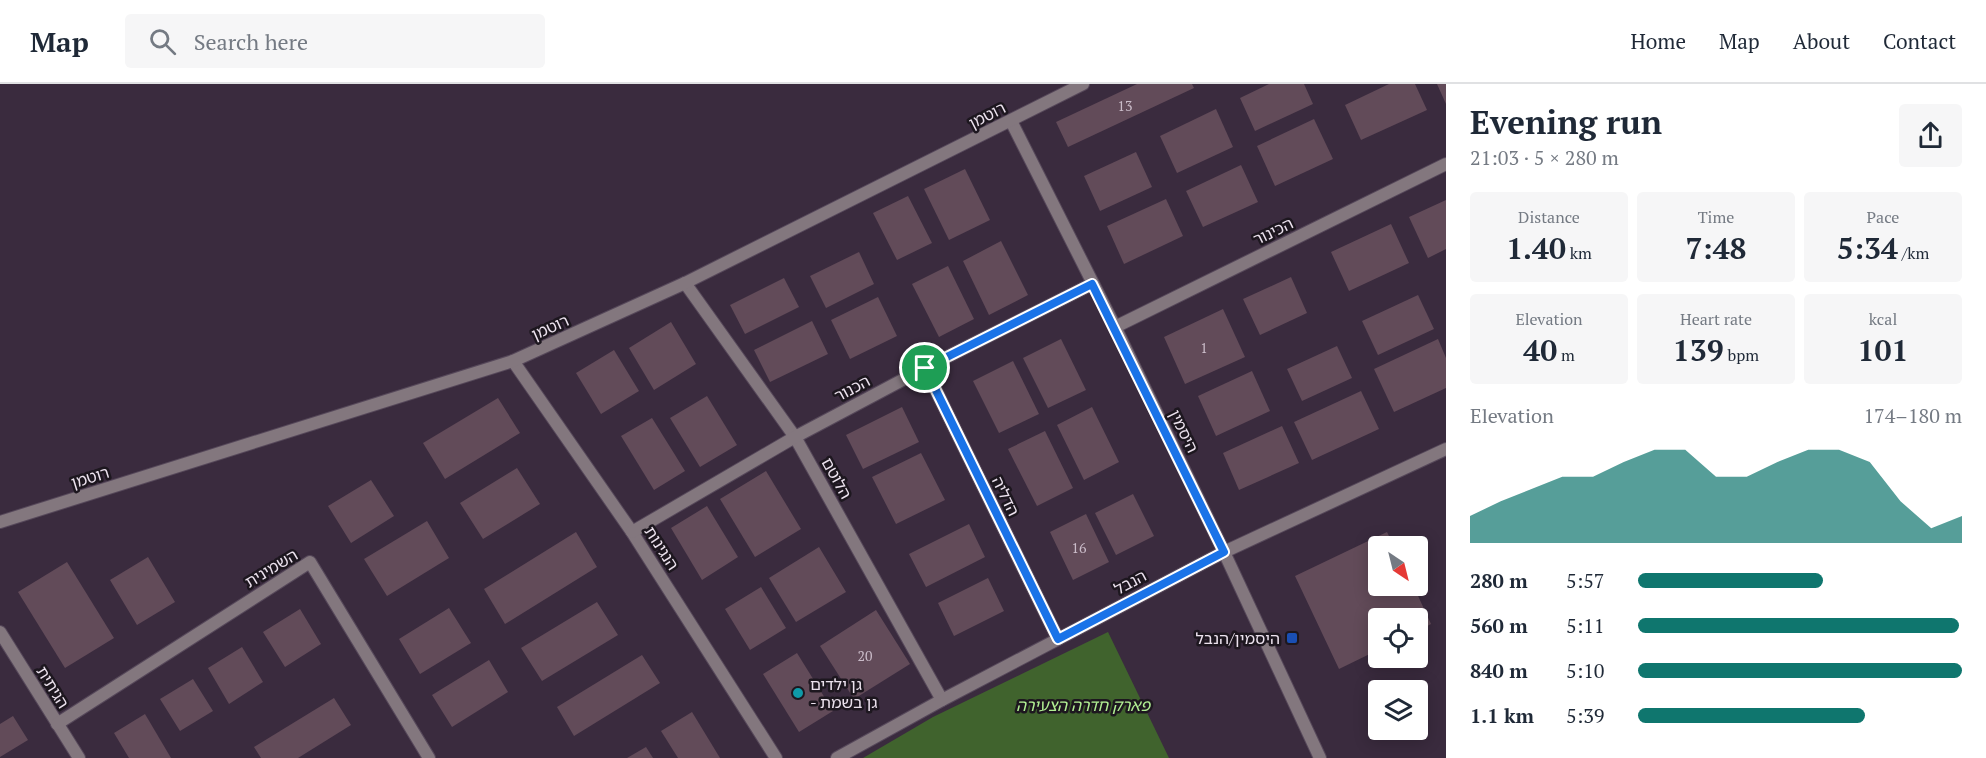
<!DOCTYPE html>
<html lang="en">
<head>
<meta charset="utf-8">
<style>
	body { margin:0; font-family:"PT Serif","Noto Sans Hebrew",serif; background:#f6f6f7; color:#1f2937; height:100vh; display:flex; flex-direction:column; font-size:22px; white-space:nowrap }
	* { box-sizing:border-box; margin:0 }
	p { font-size:20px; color:#747a83 }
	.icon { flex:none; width:33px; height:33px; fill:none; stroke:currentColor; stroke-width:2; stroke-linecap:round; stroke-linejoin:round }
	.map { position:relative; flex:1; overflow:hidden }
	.side { display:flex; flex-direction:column; background:#fff; width:540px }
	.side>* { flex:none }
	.needle { width:39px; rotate:145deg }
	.buttons { position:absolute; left:1368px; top:452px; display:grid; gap:12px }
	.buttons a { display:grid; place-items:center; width:60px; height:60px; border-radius:6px; background:#fff; box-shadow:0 3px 15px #0003; font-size:30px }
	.pin { position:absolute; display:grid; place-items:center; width:51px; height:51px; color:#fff; margin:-26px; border:3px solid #fff; border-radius:50%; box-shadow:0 2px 6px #0007 }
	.round { display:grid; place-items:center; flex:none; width:63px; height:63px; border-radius:6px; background:#f6f6f7 }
	.summary { display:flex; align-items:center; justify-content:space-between; height:102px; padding:0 24px }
	h1 { font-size:33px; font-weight:600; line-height:45px }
	.figures { display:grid; grid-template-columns:repeat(3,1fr); gap:9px; height:102px; padding:6px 24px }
	.figures div { display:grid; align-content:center; border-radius:6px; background:#f6f6f7; text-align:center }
	.figures b { font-size:30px; font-weight:600 }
	.figures small { font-size:16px; font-weight:400 }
	.figures p { font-size:16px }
	.chart { height:168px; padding:12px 24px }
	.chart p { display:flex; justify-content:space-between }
	.chart svg { width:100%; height:108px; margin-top:6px; fill:#0f766e; opacity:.7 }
	ul { padding:0 24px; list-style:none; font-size:20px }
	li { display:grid; grid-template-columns:96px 72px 1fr; align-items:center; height:45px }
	li i { height:15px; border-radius:8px; background:#0f766e }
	header { display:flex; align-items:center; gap:36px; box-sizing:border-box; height:84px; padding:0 30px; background:#fff; border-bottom:2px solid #e0e1e3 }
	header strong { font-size:28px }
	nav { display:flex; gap:33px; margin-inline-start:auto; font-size:21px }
	.search { width:420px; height:54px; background:#f6f6f7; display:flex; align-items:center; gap:15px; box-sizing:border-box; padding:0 21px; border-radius:6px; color:#747a83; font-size:22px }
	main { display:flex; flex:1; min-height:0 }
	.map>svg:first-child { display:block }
	.green { fill:#40632d }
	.building { fill:#624b59 }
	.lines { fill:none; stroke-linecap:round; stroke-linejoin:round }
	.minor-casing { stroke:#56485a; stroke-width:14 }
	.minor { stroke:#83777e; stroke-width:12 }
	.route-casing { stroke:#fff; stroke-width:12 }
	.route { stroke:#1a73e8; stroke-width:8 }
	.transit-dot { fill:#1a4fb4; stroke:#1d171f; stroke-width:2 }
	.culture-dot { fill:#0f9aa8; stroke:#1d171f; stroke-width:2 }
	.labels { text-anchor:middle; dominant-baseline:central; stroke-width:5; stroke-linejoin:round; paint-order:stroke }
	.number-label { font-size:14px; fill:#cabcc9 }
	.street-label { font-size:16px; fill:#ece2ee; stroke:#1d171f }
	.poi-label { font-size:16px; fill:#ece2ee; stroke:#1d171f; text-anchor:end }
	.park-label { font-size:16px; font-style:italic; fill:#b1ef93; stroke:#1d171f }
</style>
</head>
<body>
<header>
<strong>Map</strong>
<div class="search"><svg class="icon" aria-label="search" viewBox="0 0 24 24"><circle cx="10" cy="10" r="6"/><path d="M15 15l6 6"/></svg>Search here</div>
<nav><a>Home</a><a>Map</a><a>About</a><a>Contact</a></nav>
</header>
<main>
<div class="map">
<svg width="1446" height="674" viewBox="0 0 1446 674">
	<rect width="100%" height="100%" fill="#3a2b3e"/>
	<polygon class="green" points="1108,548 1169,674 863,674 933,633"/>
	<g class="building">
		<polygon points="1137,0 1192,0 1194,4 1068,63 1056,38"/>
		<polygon points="1269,0 1304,0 1313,20 1255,47 1240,14"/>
		<polygon points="1389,0 1415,0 1427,26 1361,56 1345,21"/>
		<polygon points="1437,0 1446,0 1446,20"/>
		<polygon points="1216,25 1233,63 1177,89 1160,52"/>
		<polygon points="1314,35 1333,75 1275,102 1257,62"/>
		<polygon points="1136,68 1152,103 1100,127 1084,92"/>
		<polygon points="1241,81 1258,118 1203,143 1186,107"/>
		<polygon points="965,85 990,136 949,156 924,105"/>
		<polygon points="908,112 932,159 897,176 873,129"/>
		<polygon points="1166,115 1183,152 1124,180 1107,142"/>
		<polygon points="1446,116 1446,165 1428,174 1409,133"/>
		<polygon points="1391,140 1409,179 1349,207 1331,168"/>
		<polygon points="1001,157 1028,211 989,231 963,177"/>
		<polygon points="859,168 874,200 826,224 810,192"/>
		<polygon points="948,182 974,235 939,253 912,200"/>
		<polygon points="1291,193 1307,229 1260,251 1243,215"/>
		<polygon points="784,194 799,223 745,250 730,221"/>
		<polygon points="1418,211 1434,245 1378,271 1362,237"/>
		<polygon points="878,213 897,252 850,275 831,236"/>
		<polygon points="1223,225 1245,273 1185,300 1164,253"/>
		<polygon points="812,237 828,270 770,298 754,266"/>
		<polygon points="671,238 696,280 654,306 629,264"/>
		<polygon points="1061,255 1086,306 1048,324 1023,274"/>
		<polygon points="1438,255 1446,274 1446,304 1394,328 1374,285"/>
		<polygon points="1337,262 1352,294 1302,317 1287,285"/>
		<polygon points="614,266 639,307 601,330 576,289"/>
		<polygon points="1013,277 1039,330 999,349 973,297"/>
		<polygon points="1252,287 1270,327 1216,352 1198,312"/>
		<polygon points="1361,307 1379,345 1312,376 1294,338"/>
		<polygon points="707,312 737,361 700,383 670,334"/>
		<polygon points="498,314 520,349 445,395 423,359"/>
		<polygon points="902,323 919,358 863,385 846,351"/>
		<polygon points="1092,323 1119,378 1084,396 1057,341"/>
		<polygon points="652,334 685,387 654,406 621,352"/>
		<polygon points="1282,342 1299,379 1239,406 1223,369"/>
		<polygon points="1045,347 1073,404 1037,422 1008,365"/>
		<polygon points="921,369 945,416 896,440 872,393"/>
		<polygon points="517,384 540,420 483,455 460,419"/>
		<polygon points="766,387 801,445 755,473 720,415"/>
		<polygon points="371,396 394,432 351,459 328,422"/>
		<polygon points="1133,410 1154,452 1116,471 1095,429"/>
		<polygon points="707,422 738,473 702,496 671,444"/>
		<polygon points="1086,430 1109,478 1073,496 1050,448"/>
		<polygon points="427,437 449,474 387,512 364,475"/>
		<polygon points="969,440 985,473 926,503 909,470"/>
		<polygon points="576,448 597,483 505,540 484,505"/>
		<polygon points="1387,448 1394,462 1378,462 1378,501 1413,501 1431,540 1418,547 1418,534 1378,534 1378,566 1339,585 1295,492"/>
		<polygon points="819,463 846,508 796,538 769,494"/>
		<polygon points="148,473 175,518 137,541 110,496"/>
		<polygon points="67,478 114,554 65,584 18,508"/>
		<polygon points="988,494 1004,527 954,552 938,519"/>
		<polygon points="761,503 786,544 750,566 725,525"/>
		<polygon points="597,518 618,551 542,597 521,564"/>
		<polygon points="449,524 471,559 420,590 399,555"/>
		<polygon points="300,525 321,560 285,583 263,548"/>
		<polygon points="876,526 910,580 854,615 820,562"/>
		<polygon points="242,563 263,598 229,620 208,584"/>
		<polygon points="797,569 833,627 799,648 763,590"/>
		<polygon points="642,571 660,599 574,652 557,623"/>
		<polygon points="489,576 508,608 452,643 432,611"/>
		<polygon points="193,595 213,627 180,647 160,615"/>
		<polygon points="334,614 351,641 298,674 261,674 254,663"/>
		<polygon points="692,628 720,674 678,674 661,647"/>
		<polygon points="145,630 171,674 129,674 114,649"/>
		<polygon points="13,632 28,656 0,673 0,640"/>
		<polygon points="646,663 653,674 627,674"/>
	</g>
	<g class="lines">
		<defs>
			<g id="minor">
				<polyline points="1011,37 1115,243 1224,468 1320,674"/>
				<polyline points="685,199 795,353 942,616"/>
				<polyline points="1115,243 1446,80"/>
				<polyline points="513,277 632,448 776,674"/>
				<polyline points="925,284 1058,555"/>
				<polyline points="0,438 513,277 685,199 1083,0"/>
				<polyline points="632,448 795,353 925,284 1092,200"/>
				<polyline points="0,548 79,674"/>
				<polyline points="57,640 310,478 429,674"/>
				<polyline points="837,674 942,616 1224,468 1446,365"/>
			</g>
		</defs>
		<use href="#minor" class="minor-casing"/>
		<use href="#minor" class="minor"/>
	</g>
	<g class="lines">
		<defs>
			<polygon id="route" points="1092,200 1224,468 1058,555 925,284"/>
		</defs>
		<use href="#route" class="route-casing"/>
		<use href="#route" class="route"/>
	</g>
	<rect class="transit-dot" x="1286" y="548" width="12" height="12" rx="3"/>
	<circle class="culture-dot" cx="798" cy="609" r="6"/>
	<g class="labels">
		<g class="number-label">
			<text x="1125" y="21">13</text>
			<text x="1204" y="263">1</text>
			<text x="1079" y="463">16</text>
			<text x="865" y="571">20</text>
		</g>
		<g class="street-label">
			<text transform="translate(987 31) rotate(-27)">רוטמן</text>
			<text transform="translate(1273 147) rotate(-26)">הכינור</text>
			<text transform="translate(550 243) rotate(-24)">רוטמן</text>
			<text transform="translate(852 304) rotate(-28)">הכנור</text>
			<text transform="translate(1184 347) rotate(64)">היסמין</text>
			<text transform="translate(90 393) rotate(-17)">רוטמן</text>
			<text transform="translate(837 394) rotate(61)">הלוטם</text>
			<text transform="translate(1006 412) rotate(64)">הדליה</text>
			<text transform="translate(662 464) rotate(57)">הנגינות</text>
			<text transform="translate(271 484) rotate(-31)">השמינית</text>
			<text transform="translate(1130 498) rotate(-28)">הנבל</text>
			<text transform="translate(53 603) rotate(58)">הגיתית</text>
		</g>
		<g class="poi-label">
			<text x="1280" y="554">היסמין/הנבל</text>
			<text x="810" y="600" text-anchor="start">גן ילדים<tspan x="810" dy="18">- גן בשמת</tspan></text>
		</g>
		<g class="park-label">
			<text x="1083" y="621">פארק חדרה הצעירה</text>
		</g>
	</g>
</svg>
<div class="buttons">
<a><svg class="needle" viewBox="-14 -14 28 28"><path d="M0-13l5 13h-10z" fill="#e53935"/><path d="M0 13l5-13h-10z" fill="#747a83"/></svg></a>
<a><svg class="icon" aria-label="locate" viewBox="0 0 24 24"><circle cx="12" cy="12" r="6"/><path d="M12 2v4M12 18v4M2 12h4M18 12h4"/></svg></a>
<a><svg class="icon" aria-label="layers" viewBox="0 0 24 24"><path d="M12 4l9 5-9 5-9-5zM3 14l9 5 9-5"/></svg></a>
</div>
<div class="pin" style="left:925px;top:284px;background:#1e9e55"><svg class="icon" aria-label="arrive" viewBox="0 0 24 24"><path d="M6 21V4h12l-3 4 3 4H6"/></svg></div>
</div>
<section class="side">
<div class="summary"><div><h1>Evening run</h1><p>21:03 · 5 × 280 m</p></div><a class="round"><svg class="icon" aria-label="share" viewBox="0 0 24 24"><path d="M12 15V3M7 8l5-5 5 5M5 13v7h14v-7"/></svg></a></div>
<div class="figures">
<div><p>Distance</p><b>1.40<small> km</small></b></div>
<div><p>Time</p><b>7:48</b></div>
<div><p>Pace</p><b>5:34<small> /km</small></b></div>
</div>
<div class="figures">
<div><p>Elevation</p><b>40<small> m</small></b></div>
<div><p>Heart rate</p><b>139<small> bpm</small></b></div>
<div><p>kcal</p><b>101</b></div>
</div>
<div class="chart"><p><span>Elevation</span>174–180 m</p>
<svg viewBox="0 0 160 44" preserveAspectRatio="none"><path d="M0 44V33L10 27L20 22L30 17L40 17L50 11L60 6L70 6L80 17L90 17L100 11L110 6L120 6L130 11L140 27L150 38L160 33V44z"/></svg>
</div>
<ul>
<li><b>280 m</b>5:57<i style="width:57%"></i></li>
<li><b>560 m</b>5:11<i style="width:99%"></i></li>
<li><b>840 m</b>5:10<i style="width:100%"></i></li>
<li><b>1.1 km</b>5:39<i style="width:70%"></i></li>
</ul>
</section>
</main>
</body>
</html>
